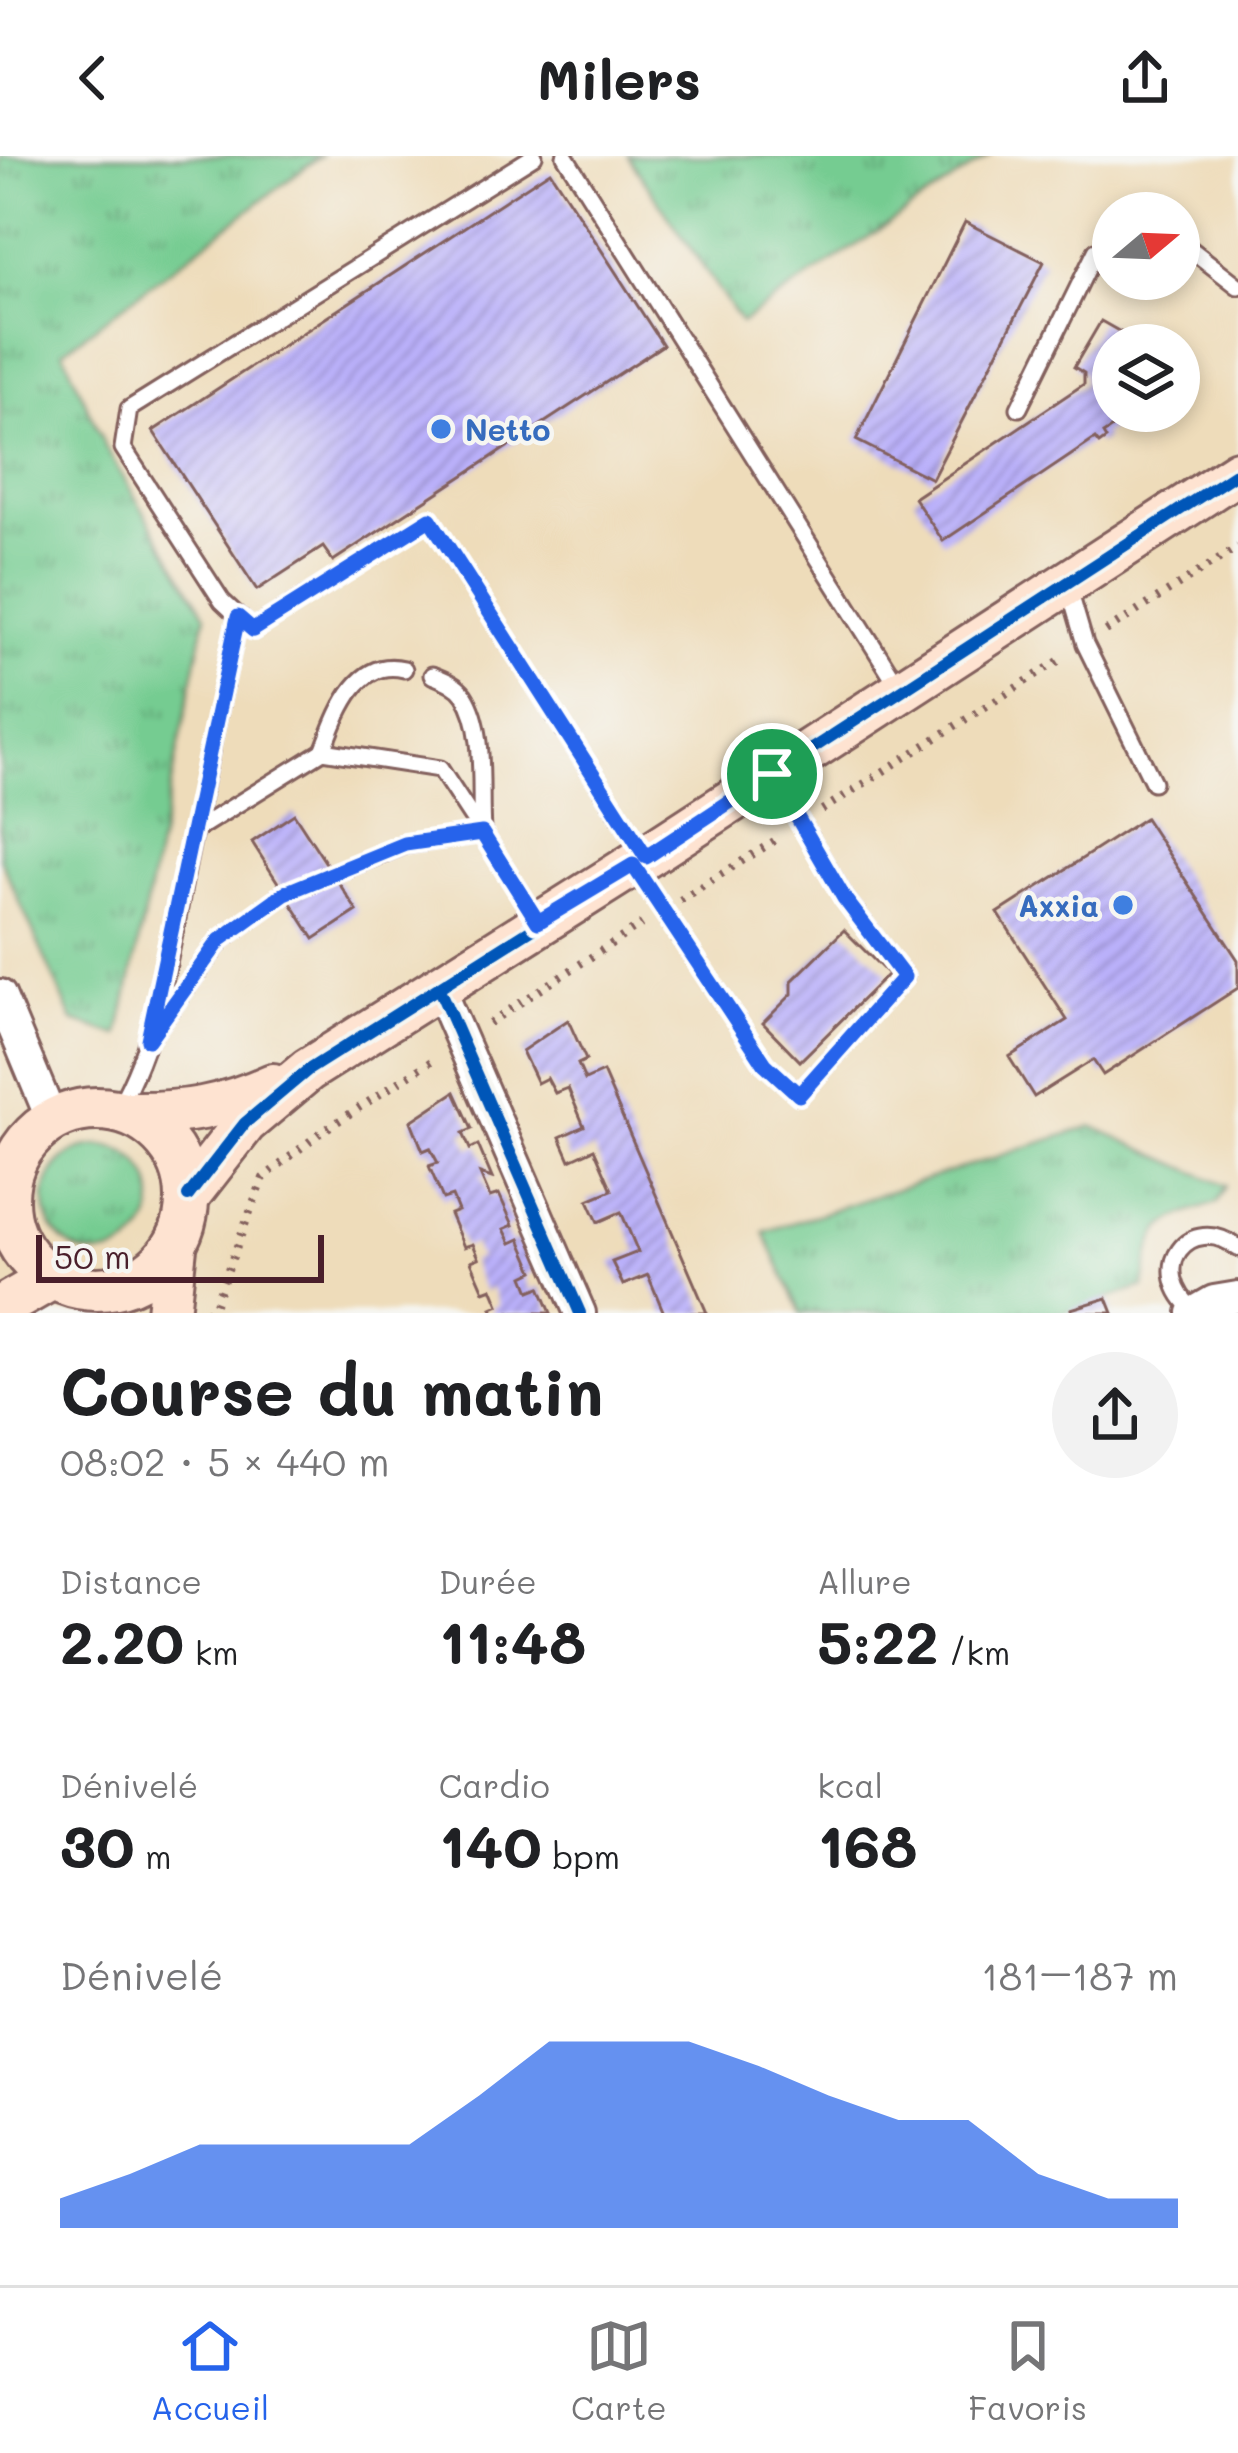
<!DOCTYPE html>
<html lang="fr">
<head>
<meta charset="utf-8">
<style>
	body { margin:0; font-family:Mali,sans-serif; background:#f2f2f2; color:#202124; height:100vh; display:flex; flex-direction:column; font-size:45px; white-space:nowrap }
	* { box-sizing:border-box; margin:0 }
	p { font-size:39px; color:#757577 }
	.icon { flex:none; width:66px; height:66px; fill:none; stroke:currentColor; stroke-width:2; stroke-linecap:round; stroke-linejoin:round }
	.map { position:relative; height:1157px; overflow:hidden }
	.details { display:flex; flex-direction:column; background:#fff; flex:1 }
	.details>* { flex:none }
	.needle { width:78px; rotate:71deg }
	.controls { position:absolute; left:1092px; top:36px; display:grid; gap:24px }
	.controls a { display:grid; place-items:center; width:108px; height:108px; border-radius:50%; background:#fff; box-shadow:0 6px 18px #0003; font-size:60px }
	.scale { position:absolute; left:36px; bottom:30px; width:288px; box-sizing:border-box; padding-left:12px; border:6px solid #4a1f2b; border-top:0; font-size:33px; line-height:42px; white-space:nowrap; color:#4a1f2b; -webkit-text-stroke:9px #f6f6f2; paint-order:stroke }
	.pin { position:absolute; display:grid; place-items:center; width:102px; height:102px; color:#fff; margin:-51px; border:6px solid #fff; border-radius:50%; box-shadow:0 3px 12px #0007 }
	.round { display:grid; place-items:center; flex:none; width:126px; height:126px; border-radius:63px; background:#f2f2f2 }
	.head { display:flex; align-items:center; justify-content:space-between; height:204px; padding:0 60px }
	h1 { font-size:66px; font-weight:700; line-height:90px }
	.stats { display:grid; grid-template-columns:repeat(3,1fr); gap:18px; height:204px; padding:12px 60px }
	.stats div { display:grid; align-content:center }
	.stats b { font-size:60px; font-weight:700 }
	.stats small { font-size:33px; font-weight:400 }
	.stats p { font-size:33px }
	.chart { height:336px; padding:24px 60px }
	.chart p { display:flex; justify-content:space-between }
	.chart svg { width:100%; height:216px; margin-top:12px; fill:#2563eb; opacity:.7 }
	header { display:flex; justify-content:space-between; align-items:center; height:156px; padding:0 60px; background:#fff; font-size:54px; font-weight:700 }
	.menu { display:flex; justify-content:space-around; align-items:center; height:168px; border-top:3px solid #e0e0e0; background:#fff; font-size:33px; color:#757577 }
	.menu a { display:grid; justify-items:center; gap:6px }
	.menu .on { color:#2563eb }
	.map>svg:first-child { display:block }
	.grass { fill:url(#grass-tufts); stroke:#60765e; stroke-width:3 }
	.building { fill:url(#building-hatch) }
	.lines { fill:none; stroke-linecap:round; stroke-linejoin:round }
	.lane-casing { stroke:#83615d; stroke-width:21 }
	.street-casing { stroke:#83615d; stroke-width:36 }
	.secondary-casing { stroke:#83615d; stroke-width:48 }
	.path { stroke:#83615d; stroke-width:8; stroke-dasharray:3 9; stroke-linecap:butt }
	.lane { stroke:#fff; stroke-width:15 }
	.street { stroke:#fff; stroke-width:30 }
	.secondary { stroke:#fee3d1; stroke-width:42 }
	.cycleway-casing { stroke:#f6f6f2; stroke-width:20 }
	.cycleway { stroke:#0057b8; stroke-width:12 }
	.route-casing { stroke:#fff; stroke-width:24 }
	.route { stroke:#2563eb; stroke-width:15 }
	.shop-dot { fill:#3f7fe0; stroke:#f6f6f2; stroke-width:4.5 }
	.labels { text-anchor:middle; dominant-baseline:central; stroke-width:9; stroke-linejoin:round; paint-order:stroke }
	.shop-label { font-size:30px; font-weight:bold; fill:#366cbe; stroke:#f6f6f2; text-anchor:start }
</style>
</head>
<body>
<header><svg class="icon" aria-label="back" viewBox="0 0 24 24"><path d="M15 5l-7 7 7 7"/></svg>Milers<svg class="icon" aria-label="share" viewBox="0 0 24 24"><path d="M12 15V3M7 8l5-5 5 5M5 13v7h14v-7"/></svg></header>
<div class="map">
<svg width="1238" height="1157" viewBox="0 0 1238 1157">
	<defs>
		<pattern id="grass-tufts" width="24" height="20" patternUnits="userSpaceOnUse" patternTransform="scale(3)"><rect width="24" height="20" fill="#75cc91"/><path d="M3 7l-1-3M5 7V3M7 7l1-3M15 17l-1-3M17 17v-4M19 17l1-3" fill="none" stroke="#62a577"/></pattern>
		<pattern id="building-hatch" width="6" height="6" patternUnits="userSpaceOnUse" patternTransform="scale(3)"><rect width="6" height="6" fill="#bab0fa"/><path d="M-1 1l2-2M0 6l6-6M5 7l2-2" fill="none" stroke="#998fcb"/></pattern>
	</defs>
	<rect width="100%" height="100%" fill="#f6f6f2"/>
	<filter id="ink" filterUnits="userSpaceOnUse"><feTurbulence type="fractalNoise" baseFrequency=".00833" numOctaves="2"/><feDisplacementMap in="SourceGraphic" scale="24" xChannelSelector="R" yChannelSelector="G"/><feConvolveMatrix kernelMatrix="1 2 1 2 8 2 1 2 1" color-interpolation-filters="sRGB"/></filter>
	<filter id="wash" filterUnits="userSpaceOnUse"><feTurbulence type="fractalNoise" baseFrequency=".004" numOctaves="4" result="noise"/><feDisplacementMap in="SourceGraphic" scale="48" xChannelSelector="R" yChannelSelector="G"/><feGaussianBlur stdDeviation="2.7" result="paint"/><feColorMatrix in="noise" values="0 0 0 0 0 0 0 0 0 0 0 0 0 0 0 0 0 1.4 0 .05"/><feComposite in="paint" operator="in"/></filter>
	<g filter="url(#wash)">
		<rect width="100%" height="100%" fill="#eedcba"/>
		<g class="grass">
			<polygon points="0,0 320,0 63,195 105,291 206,459 119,880 73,865 0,702"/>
			<polygon points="628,0 989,0 741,167"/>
			<path d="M 1092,970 L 1226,1030 L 1217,1047 C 1158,1067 1153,1068 1144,1131 L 1063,1157 L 801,1157 L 764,1076 Z"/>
			<circle cx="99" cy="1044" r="54"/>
		</g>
		<g id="blocks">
			<g class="building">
				<polygon points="550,15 663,189 333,405 323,391 257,434 153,275"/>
				<polygon points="965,66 1044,106 932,323 856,284"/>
				<polygon points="1101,165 1122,177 1119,181 1128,187 1130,183 1141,189 1113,189 1113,255 1138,255 1103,278 1106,283 1099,288 1095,283 943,385 914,342 1084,228 1084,217 1074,211"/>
				<polygon points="294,658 357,755 314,783 252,686"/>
				<polygon points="1145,662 1238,804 1238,832 1103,919 1093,904 1034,941 1009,901 1067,864 998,757"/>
				<polygon points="844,774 888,818 800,905 763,867 792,838 792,825"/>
				<polygon points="568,864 586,904 578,908 585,924 603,916 707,1157 664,1157 648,1119 623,1129 612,1106 638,1096 621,1056 598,1066 588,1044 612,1034 594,993 570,1004 560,981 584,970 568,932 555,937 547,922 537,927 522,895"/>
				<polygon points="455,936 472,973 463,977 470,993 478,989 492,1022 480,1018 490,1041 499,1038 513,1069 504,1073 511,1087 520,1083 534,1115 524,1120 530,1135 540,1131 551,1157 494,1157 492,1152 499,1149 492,1132 484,1135 471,1105 479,1102 473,1088 464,1091 450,1058 458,1055 452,1040 443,1043 429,1010 438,1007 430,992 423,995 411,965"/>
				<polygon points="1107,1142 1113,1157 1072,1157 1071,1153"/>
			</g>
		</g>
	</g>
	<g filter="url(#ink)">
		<use href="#blocks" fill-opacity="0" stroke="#83615d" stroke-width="3"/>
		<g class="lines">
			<defs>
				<g id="lane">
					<polyline points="534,0 129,253 123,292 222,445 253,474 430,363 643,697"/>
					<polyline points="565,0 899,531"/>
					<polyline points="1179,84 1238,130"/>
					<polyline points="1019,252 1096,95 1113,85"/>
					<polyline points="1068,430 1085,488 1153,626"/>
					<path d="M 432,519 C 444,524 456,528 464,539 C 487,574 479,634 482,674"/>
					<path d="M 323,595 C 337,560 355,501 404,513"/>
					<polyline points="194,675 238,461"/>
					<polyline points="635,712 765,908 799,939 904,821 845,742 774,621"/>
					<polyline points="154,876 221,784 285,737 405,689 482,677 537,764"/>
					<path d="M 118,952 C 165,870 174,766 194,675 L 323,595 L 440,613 L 482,677"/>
					<path d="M 1195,1155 C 1145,1114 1189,1055 1238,1092"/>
				</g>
				<g id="street">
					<polyline points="439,833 580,1157"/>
					<polyline points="0,839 52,964"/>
					<polyline points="1193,1157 1214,1145 1238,1141"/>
				</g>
				<g id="secondary">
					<circle cx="97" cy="1043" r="90"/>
					<path d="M 128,957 C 185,958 221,952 273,929"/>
					<polyline points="188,1040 245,967 308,914 633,709 1238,316"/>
					<polyline points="0,1152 52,1122"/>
					<polyline points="168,1157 175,1091"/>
				</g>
			</defs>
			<use href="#lane" class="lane-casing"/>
			<use href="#street" class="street-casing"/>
			<use href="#secondary" class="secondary-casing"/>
			<g class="path">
				<polyline points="1106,475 1238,391"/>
				<polyline points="822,654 1063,502"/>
				<polyline points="680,744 779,682"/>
				<polyline points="489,867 642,768"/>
				<polyline points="207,1156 214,1150 263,1022 320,977 436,902"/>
			</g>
			<use href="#lane" class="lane"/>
			<use href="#street" class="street"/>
			<use href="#secondary" class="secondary"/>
			<defs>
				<g id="cycleway">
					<polyline points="439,833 580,1157"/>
					<polyline points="188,1040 245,967 308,914 633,709 1238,316"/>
				</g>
			</defs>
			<use href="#cycleway" class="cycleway-casing"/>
			<use href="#cycleway" class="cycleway"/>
		</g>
	</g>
	<g class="lines" filter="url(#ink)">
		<defs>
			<polygon id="route" points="430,363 646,701 772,618 844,742 904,821 799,939 765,908 633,709 538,766 482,677 405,688 285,737 220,784 148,884 238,461 253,474"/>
		</defs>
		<use href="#route" class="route-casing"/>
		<use href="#route" class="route"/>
	</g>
	<g class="shop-dot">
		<circle cx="441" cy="273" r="12"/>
		<circle cx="1123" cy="749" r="12"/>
	</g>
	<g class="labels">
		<g class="shop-label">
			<text x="465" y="273">Netto</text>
			<text x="1099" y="749" text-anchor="end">Axxia</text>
		</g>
	</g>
</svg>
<div class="controls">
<a><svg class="needle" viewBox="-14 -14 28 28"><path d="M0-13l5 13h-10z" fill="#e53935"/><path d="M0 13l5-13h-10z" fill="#757577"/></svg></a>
<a><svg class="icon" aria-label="layers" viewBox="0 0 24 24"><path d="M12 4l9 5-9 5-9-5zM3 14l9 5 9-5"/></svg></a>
</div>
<div class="scale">50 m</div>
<div class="pin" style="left:772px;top:618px;background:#1e9e55"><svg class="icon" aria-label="arrive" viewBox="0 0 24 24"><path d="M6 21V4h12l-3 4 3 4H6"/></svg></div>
</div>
<section class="details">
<div class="head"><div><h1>Course du matin</h1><p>08:02 · 5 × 440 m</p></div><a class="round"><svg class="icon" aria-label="share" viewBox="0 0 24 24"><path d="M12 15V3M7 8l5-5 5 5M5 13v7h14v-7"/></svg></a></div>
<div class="stats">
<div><p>Distance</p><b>2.20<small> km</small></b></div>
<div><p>Durée</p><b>11:48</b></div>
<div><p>Allure</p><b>5:22<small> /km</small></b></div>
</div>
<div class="stats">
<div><p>Dénivelé</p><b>30<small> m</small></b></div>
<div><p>Cardio</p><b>140<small> bpm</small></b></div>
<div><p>kcal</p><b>168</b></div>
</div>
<div class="chart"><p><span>Dénivelé</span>181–187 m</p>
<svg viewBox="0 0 160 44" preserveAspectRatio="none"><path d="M0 44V38L10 33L20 27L30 27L40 27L50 27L60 17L70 6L80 6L90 6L100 11L110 17L120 22L130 22L140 33L150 38L160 38V44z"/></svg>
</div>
</section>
<nav class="menu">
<a class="on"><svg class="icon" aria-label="home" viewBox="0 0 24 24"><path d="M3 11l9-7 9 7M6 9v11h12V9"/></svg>Accueil</a>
<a><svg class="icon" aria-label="map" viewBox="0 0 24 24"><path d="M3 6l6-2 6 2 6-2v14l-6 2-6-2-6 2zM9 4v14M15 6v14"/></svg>Carte</a>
<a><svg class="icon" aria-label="saved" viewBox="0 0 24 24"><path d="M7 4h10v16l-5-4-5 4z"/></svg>Favoris</a>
</nav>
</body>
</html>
